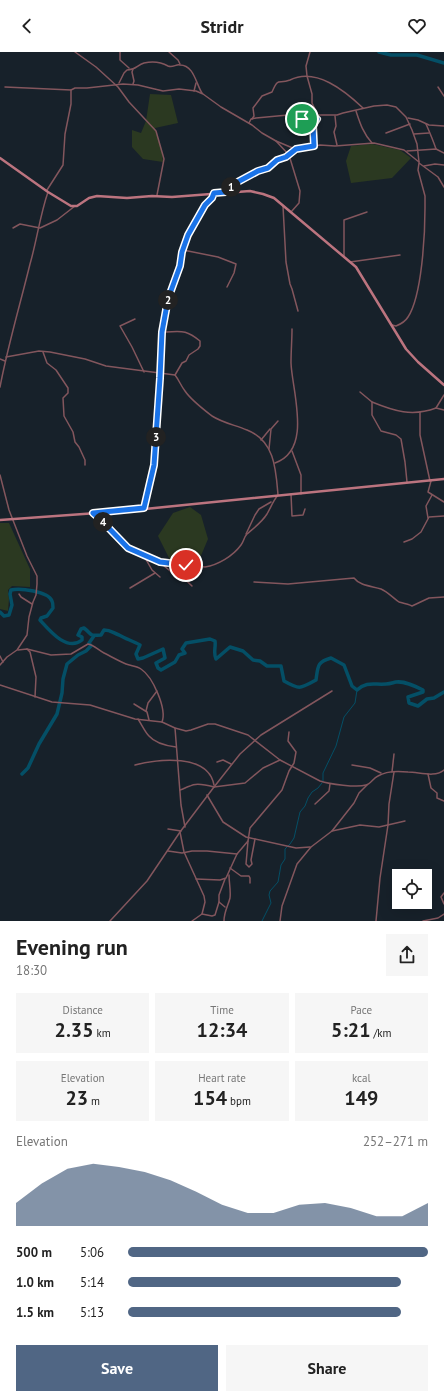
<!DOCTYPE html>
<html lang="en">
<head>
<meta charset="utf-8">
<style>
	body { margin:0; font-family:"PT Sans",sans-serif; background:#f6f6f6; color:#222; height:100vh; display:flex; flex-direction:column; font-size:15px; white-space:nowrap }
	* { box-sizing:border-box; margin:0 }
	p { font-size:13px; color:#767676 }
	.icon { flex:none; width:22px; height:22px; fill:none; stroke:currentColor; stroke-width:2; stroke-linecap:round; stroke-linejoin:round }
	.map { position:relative; height:869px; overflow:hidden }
	.panel { display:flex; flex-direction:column; background:#fff; flex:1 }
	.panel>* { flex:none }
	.tools { position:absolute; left:392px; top:817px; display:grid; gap:8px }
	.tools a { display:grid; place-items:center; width:40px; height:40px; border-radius:0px; background:#fff; box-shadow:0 4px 16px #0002; font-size:20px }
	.pin { position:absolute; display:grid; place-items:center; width:34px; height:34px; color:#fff; margin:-17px; border:2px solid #fff; border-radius:50%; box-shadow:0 1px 4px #0007 }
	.km { position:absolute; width:20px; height:20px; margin:-10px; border-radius:50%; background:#222; color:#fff; font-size:11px; line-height:20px; text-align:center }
	.round { display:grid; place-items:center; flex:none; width:42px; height:42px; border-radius:0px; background:#f6f6f6 }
	.summary { display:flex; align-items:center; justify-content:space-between; height:68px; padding:0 16px }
	h1 { font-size:22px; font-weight:600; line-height:30px }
	.stats { display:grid; grid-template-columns:repeat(3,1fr); gap:6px; height:68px; padding:4px 16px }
	.stats div { display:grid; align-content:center; border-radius:0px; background:#f6f6f6; text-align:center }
	.stats b { font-size:20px; font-weight:600 }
	.stats small { font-size:11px; font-weight:400 }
	.stats p { font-size:11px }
	.chart { height:112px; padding:8px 16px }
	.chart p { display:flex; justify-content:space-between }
	.chart svg { width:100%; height:72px; margin-top:4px; fill:#506684; opacity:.7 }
	.cta { display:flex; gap:8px; margin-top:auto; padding:8px 16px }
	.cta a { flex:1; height:46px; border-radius:0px; background:#506684; color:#fff; font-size:16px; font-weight:600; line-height:46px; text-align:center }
	.cta a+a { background:#f6f6f6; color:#222 }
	ul { padding:0 16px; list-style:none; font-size:13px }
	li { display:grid; grid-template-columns:64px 48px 1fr; align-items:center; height:30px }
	li i { height:10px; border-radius:5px; background:#506684 }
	header { display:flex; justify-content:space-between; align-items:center; height:52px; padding:0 16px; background:#fff; font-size:18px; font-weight:600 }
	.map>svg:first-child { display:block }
	.green { fill:#2b3921 }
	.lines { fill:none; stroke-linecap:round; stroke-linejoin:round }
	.stream { stroke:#044f66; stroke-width:1 }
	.river { stroke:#044f66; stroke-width:3.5 }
	.street { stroke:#83565d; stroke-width:1.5 }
	.secondary { stroke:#bc747f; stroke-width:2.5 }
	.route-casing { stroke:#fff; stroke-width:8 }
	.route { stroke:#1a73e8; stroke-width:5 }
</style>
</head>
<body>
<header><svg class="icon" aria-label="back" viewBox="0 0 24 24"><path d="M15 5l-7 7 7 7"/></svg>Stridr<svg class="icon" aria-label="heart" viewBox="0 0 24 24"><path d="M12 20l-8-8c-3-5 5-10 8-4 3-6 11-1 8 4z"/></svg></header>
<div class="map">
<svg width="444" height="869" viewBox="0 0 444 869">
	<rect width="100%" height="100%" fill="#17212a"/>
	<g class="green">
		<polygon points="150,42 171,43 178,71 155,76 162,99 163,110 143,107 132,95 132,78 141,81 146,69"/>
		<polygon points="372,92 400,98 411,106 392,126 351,131 346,109 351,94"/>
		<polygon points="190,455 201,463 208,487 200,506 186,511 171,510 158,484 173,461"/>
		<polygon points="0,471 9,471 30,517 30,535 12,534 8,538 9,547 8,559 0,557"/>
	</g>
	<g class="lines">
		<g class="stream">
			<polyline points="323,729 323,721 336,694 344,665 355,651 357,638"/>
			<polyline points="262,869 271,851 269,843 270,839 278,830 281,813 285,807 285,797 290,792 294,786 300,760 305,754 308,746 312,740 318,736 322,731"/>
		</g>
		<g class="river">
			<polyline points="379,0 391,3 417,3 444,11"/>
			<path d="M 0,560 L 4,564 L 9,563 L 12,553 L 10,542 L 11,538 C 20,536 48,539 52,549 C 53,551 53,554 53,556 L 47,564 L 41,566 L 40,568 C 50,579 67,600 82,588 L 82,585 L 78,583 L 81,577 L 84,576 C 93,583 88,584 101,583 L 104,578 C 111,578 113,581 119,583 C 126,587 133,589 140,593 L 136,602 L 138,607 L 143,606 L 163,597 L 165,606 L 156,611 L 158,616 L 161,618 L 175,610 L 179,603 L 185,601 L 182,597 L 186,591 L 210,587 L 215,589 C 216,595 213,601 216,607 L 230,595 L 243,599 L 253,608 L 260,609 L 267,614 L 281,614 L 284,629 C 300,638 300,637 316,628 C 318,614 317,610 331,606 L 344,613 L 352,634 L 357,638 C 367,629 374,633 386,632 C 390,632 392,631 396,630 C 405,629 415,634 423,638 L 423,640 L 408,645 L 409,651 L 418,654 L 427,647 L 434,646 L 444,640"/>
			<polyline points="22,722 28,716 39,692 57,662 62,641 63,627 67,612 78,603 86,599 91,594 89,591 94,584"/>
		</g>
		<g class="street">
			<polyline points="75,0 96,15 118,35 129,50 156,79 164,107 157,143"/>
			<polyline points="120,0 120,8 129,16"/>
			<polyline points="169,0 178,8 180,12"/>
			<polyline points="310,0 306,14 307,24 312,42 312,51 318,63 313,73 313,94"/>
			<path d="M 119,31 L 124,21 L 127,18 C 136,18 137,13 144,11 C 152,9 161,10 168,14 C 173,16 176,12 180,13 C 194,13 196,32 202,41"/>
			<polyline points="133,32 134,29 132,20 133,17"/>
			<polyline points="5,35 71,38"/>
			<polyline points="438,35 444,44"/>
			<polyline points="194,39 196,31"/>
			<path d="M 356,59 C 360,71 363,81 372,91"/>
			<polyline points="318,63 337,63 343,61 374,54 387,53 396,55 406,65 412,78 417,92 419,110"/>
			<polyline points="335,64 336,74 334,80 337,93"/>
			<polyline points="408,66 418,68 429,73 444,74"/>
			<path d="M 252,67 L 254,64 L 253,56 L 262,44 L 272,40 C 279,24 278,33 290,28 C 316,15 345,39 363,56"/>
			<polyline points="249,71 251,67 256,66 288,63 307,67 315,67"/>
			<path d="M 426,72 C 430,81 433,88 436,97"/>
			<polyline points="386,81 410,72"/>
			<polyline points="414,82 429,81"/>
			<polyline points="276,89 295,97"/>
			<polyline points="407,99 436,97 444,101"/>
			<polyline points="424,114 435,112 444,113"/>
			<polyline points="47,138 63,113 65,82 71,52 71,38 75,36 87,36 123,32 138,33 163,39 179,37 196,39 203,42 221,55 252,73 262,81 276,89 289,103 300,139 299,151 291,160"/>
			<polyline points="226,140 232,133 258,119 268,116 275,110 286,105 296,97 306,96 320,93 335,94 374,91 404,98 419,110"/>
			<polyline points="283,154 286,210 290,232 292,237 298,259"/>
			<polyline points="13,176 20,172 40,176 57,168 75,154"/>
			<polyline points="183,198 218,205 236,212 234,221 227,235"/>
			<polyline points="344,205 344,168 367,160"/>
			<polyline points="350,210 400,203"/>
			<polyline points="135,267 120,274 132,295 144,320"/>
			<path d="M 392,273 L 396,274 C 401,272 405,270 408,265 C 422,244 425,182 425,156 L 425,144 L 418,118 L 419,111 L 438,125 L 444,135"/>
			<path d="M 162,280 C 180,280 184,276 200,289 L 200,294 L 198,297 L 189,303 L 186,309 L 182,311 L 175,323"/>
			<polyline points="43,300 47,311 56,318 68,336 68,341 63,346 64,364 73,380 75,390 79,395 85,408 85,413"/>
			<path d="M 6,305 L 39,299 L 50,300 L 85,307 L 106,314 L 175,323 C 179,328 181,334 185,339 C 191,348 203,357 212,364 C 223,371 235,373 247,378 C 275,389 276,418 278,443 C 273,449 271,455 267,462 C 262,470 254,476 247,482 C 244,485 244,489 241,493 C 233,504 218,513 205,515 L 164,511 L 128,496 L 101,468 L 93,461"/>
			<polyline points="0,307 5,309"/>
			<path d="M 0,335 C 8,293 20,253 30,212 C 37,188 40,163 48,140"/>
			<polyline points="360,340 372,350 372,363 381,379 396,383 401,387 405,410 407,430"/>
			<path d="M 372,350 C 394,359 412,365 436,356 L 444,343"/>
			<polyline points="436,356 444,358"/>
			<polyline points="420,360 420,383 430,429"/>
			<polyline points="261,388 270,377"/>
			<polyline points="269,397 271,377 278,369"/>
			<polyline points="292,399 301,423 301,442"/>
			<path d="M 275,411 C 313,398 292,339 291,311 C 291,299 292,288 292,277"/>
			<polyline points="0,423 9,458 27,504 37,524 37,532 36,543 33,550 29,565 27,583 17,598 7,605 0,613"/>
			<polyline points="431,429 428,440 444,450"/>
			<polyline points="291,442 292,464 303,463 305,457"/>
			<polyline points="144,456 153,413 160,326 162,280 168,247 180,214 182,200 188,183 205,153 212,147 214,142"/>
			<polyline points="428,466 426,454 432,443"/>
			<polyline points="246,482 255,463 259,457 271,450"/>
			<polyline points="404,490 412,487 421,480 429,465 444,464"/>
			<polyline points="144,504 152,518 160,525"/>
			<path d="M 161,511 C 166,516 171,520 177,523 C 183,527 187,528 192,534"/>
			<path d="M 254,530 L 288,532 L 354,526 C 360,534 372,534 381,537 C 388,540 393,546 399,550 C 403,551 408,552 412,554 L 429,546 L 444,545"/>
			<polyline points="130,536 155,521"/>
			<polyline points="19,542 21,545 32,552"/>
			<path d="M 27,597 L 51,603 L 71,602 L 88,592 C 94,593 98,598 104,601 C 110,604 121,610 126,612 C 131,614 137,614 141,617 C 153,625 167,657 162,670"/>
			<polyline points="18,598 27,597 30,600 36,625 35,645"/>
			<polyline points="0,604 3,610"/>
			<polyline points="0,633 52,650 90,653 135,667 162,670 175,676 186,679 191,678 208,672 215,672 248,683 280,708"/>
			<polyline points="134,652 147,660 149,668"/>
			<polyline points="146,659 148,651 157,639"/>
			<path d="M 138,667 C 142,673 145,680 149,684 C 155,691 168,694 176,695"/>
			<polyline points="175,676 181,753 185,775"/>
			<polyline points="217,710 223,708 231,712"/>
			<path d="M 135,713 C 158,707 208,701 214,733"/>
			<polyline points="352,713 370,716 381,721"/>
			<polyline points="392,720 394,702"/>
			<polyline points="428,722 431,736 437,741 437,746 444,749"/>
			<polyline points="214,735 240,702 261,683 332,639"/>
			<path d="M 180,738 C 184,737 186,735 190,734 C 196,730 207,733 214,735"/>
			<polyline points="207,743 223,770 246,785 296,796 310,795"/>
			<polyline points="315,752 329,739 330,732"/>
			<polyline points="168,777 181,779"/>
			<polyline points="332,779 360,773 379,775 405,769"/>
			<polyline points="180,780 184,800 204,844 205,850 202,862 192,869"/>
			<polyline points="248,789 246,812 249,815 252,812 251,808 255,787"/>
			<polyline points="168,799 182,801 192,799 207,799 237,802"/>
			<polyline points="230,816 241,824 249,824 250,826 250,831"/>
			<polyline points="196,827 220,828 226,826 237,802 248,789 250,776 282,738 289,719 294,711 296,700 288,689 289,680"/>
			<polyline points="225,827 219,843 219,850 225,855"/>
			<polyline points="444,841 441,845 444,852"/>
			<polyline points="202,862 212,864 215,863 219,850"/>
			<path d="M 110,869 L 147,829 L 180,780 L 214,735 L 245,731 L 263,716 L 280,708 L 320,729 C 329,732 357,736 366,733 C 371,732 373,726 378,724 C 386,719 399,719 408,720 C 419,720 435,726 444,718"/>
			<path d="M 224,869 C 224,860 228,854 230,846 C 231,838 229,831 229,823"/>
			<polyline points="280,869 282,854 297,812 311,795 332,779 354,751 359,741 367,733"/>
			<polyline points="376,869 380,826 388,773 389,752 394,720"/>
			<polyline points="423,869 438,866 444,862"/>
		</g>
		<g class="secondary">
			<polyline points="0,106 48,140 71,154 77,154 89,146 97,144 127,146 152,144 172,145 250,139 263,142 274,146 356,215 406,297 418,310 444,333"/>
			<polyline points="0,468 125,459 444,427"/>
		</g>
	</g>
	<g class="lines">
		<defs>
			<polyline id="route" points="186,513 160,510 128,496 101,468 93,461 144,456 154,413 160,326 162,280 168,247 180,214 182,200 188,183 205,153 212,146 214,141 226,140 232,133 258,119 268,116 277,108 286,105 296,97 314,94 313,73 317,67 302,67"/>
		</defs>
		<use href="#route" class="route-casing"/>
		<use href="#route" class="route"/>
	</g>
</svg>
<div class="tools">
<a><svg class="icon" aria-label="locate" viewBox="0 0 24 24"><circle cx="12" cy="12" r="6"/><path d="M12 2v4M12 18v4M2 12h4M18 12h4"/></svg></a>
</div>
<div class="pin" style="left:302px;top:67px;background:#1e9e55"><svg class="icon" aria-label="arrive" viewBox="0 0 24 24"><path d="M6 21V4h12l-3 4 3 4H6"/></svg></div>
<div class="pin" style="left:186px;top:513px;background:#d93025"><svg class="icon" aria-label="check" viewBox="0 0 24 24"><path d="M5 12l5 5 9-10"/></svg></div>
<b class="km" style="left:231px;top:135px">1</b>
<b class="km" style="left:168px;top:248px">2</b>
<b class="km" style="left:156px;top:385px">3</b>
<b class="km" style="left:103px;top:470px">4</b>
</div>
<section class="panel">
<div class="summary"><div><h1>Evening run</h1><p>18:30</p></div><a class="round"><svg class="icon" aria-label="share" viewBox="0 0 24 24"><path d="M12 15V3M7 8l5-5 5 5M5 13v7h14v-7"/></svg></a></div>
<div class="stats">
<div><p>Distance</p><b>2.35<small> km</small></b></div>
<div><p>Time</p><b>12:34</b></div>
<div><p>Pace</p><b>5:21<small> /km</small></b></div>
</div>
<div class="stats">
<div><p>Elevation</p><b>23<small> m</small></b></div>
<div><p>Heart rate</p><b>154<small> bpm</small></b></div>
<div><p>kcal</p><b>149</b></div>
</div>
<div class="chart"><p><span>Elevation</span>252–271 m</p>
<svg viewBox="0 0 160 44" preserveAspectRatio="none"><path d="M0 44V30L10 18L20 9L30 6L40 8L50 11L60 16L70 23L80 31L90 36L100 36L110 31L120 30L130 33L140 38L150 38L160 30V44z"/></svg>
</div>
<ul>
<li><b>500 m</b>5:06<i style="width:100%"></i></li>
<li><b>1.0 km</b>5:14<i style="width:91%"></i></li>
<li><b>1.5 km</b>5:13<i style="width:91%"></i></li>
</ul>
<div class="cta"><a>Save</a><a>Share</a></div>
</section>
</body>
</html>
